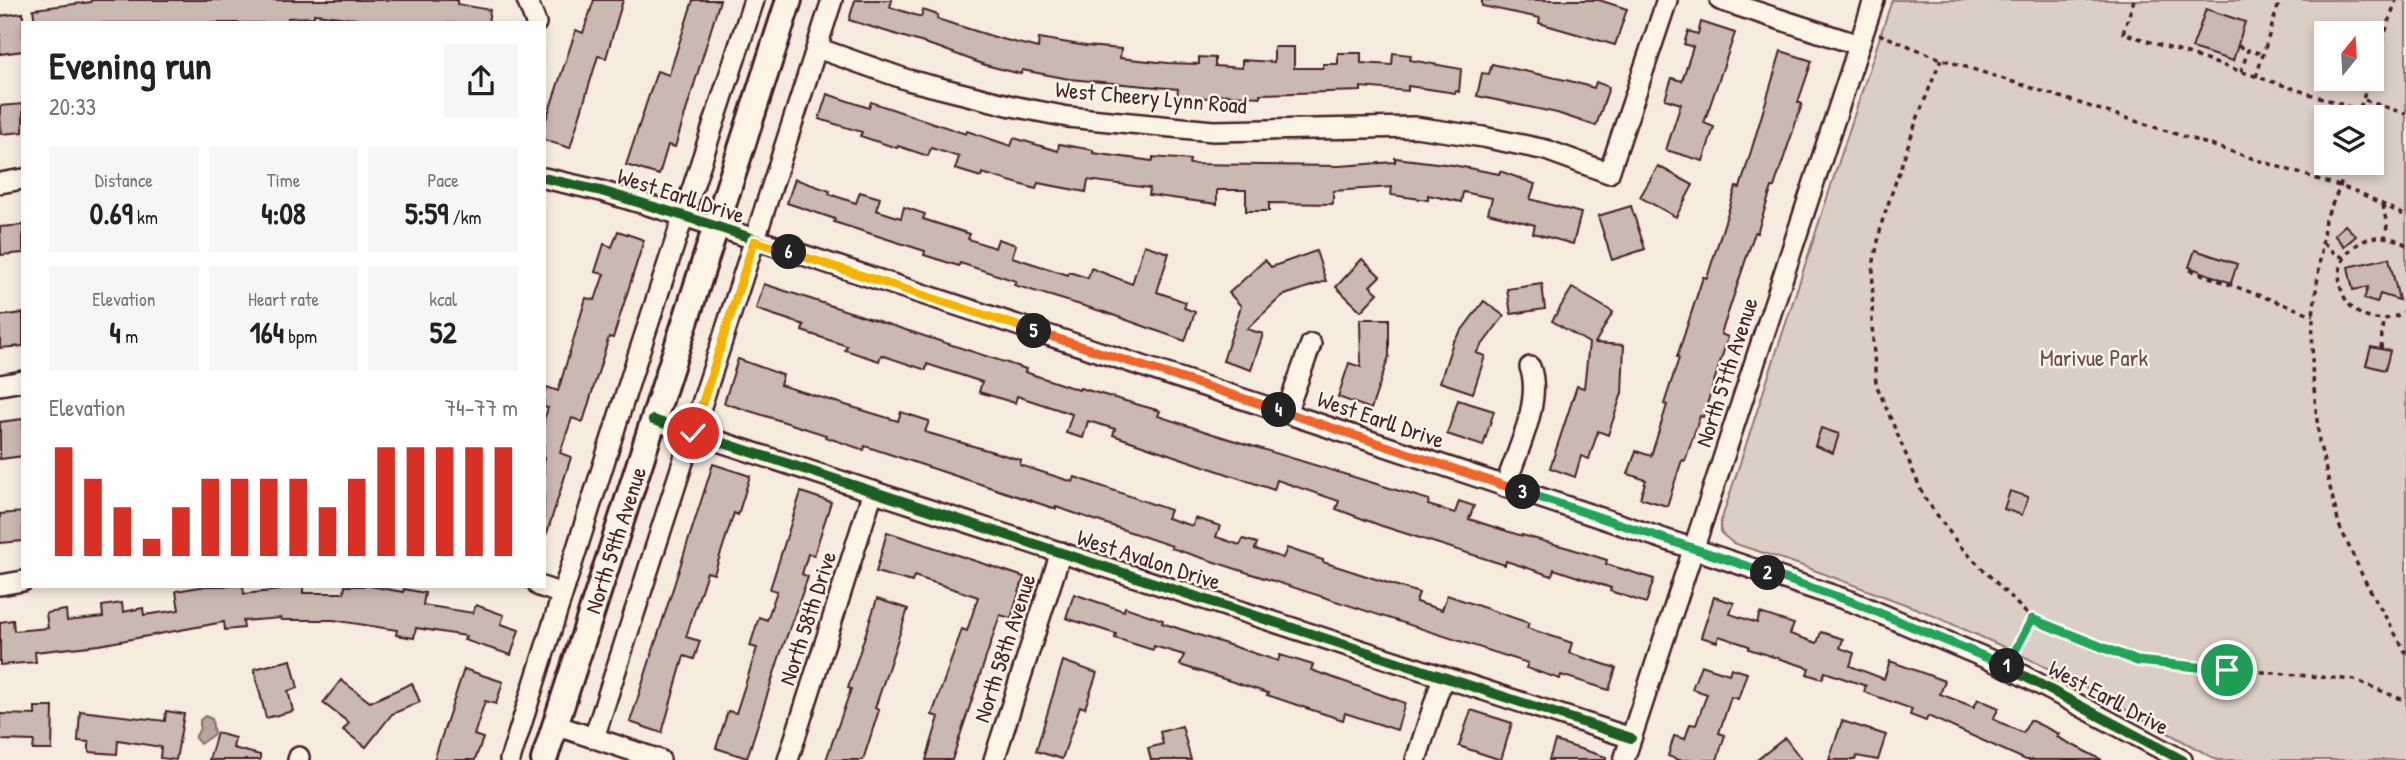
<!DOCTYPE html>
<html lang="en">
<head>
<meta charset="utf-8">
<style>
	body { margin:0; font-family:"Patrick Hand",sans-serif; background:#f6f6f6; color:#222; height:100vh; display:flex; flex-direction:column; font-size:26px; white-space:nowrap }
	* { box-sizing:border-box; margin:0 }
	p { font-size:23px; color:#767676 }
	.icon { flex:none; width:38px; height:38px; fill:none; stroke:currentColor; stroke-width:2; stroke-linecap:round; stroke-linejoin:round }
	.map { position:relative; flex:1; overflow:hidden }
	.panel { position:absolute; left:21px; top:21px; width:525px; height:567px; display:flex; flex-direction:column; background:#fff; border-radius:0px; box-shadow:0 4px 10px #0003 }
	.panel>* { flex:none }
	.needle { width:46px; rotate:18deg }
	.fabs { position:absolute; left:2314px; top:21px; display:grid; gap:14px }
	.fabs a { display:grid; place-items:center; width:70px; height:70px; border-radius:0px; background:#fff; box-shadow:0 4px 10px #0003; font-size:35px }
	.pin { position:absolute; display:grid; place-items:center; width:60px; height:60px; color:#fff; margin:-30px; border:4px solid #fff; border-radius:50%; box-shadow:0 2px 7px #0007 }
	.km { position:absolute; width:35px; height:35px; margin:-18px; border-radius:50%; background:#222; color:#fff; font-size:19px; line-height:35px; text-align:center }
	.round { display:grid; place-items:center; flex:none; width:74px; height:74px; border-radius:0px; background:#f6f6f6 }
	.summary { display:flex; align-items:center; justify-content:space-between; height:119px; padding:0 28px }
	h1 { font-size:38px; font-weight:700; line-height:52px }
	.metrics { display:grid; grid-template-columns:repeat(3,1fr); gap:10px; height:119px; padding:7px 28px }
	.metrics div { display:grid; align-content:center; border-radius:0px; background:#f6f6f6; text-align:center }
	.metrics b { font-size:30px; font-weight:700 }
	.metrics small { font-size:19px; font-weight:400 }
	.metrics p { font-size:19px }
	.chart { height:196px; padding:14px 28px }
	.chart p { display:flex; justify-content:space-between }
	.chart svg { width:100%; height:126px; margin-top:7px; stroke:#d93025; stroke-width:6 }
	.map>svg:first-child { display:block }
	.green { fill:#dbcec4; stroke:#927678; stroke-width:2; fill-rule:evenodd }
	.water { fill:#b8a39e; stroke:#8c6e70; stroke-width:2 }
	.building { fill:#cab9b1; stroke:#4a1f2b; stroke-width:2 }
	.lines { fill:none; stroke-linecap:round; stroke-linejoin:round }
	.minor-casing { stroke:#4a1f2b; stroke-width:24 }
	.major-casing { stroke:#4a1f2b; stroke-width:30 }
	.path { stroke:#4a1f2b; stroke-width:3.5; stroke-dasharray:5 5; stroke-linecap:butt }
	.minor { stroke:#fcf5e5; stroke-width:19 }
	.major { stroke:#fcf5e5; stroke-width:24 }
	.cycleway-casing { stroke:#fcf5e5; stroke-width:15 }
	.cycleway { stroke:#1b5e20; stroke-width:10 }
	.split-1-casing { stroke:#fff; stroke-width:14 }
	.split-2-casing { stroke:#fff; stroke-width:14 }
	.split-3-casing { stroke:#fff; stroke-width:14 }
	.split-4-casing { stroke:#fff; stroke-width:14 }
	.split-5-casing { stroke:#fff; stroke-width:14 }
	.split-6-casing { stroke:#fff; stroke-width:14 }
	.split-7-casing { stroke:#fff; stroke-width:14 }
	.split-1 { stroke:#22a559; stroke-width:9 }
	.split-2 { stroke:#22a559; stroke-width:9 }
	.split-3 { stroke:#22a559; stroke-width:9 }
	.split-4 { stroke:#f0652b; stroke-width:9 }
	.split-5 { stroke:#f0652b; stroke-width:9 }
	.split-6 { stroke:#f5b400; stroke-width:9 }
	.split-7 { stroke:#f5b400; stroke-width:9 }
	.labels { text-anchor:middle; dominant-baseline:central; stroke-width:5; stroke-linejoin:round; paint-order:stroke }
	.street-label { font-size:23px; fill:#4a1f2b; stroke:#fcf5e5 }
	.park-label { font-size:23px; fill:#6e4b51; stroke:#fcf5e5 }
</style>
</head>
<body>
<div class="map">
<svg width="2406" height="760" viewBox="0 0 2406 760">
	<rect width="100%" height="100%" fill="#f5ecde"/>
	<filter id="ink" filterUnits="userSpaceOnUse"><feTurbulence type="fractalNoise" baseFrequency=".0143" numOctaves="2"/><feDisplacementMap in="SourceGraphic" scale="14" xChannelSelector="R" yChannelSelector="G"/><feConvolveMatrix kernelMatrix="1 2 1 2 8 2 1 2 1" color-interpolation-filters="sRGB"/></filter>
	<g filter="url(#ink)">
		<path class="green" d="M 1892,0 L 2406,0 L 2406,760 L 2217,760 L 2083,686 L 2015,652 L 1923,611 L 1803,566 L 1733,543 L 1721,533 L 1721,521 ZM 2326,33 L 2371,33 L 2371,79 L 2326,79 ZM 2326,117 L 2371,117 L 2371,163 L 2326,163 Z"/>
		<polygon class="water" points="205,716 212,719 214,734 200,744 195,738 200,728 200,720"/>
		<g class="building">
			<polygon points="91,0 458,0 457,4 490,10 488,23 390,23 314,14 314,17 288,18 288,23 35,23 33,9 91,2"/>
			<polygon points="594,0 623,0 606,58 598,56 570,148 544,140 544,126 576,30 583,33"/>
			<polygon points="693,0 720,0 675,147 668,145 659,175 626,165 657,71 669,75"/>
			<polygon points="855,0 892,0 890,7 921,17 923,10 938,15 937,19 998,38 1038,48 1039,38 1086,46 1121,49 1120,58 1168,63 1199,64 1199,57 1215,58 1215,66 1242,68 1242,60 1274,62 1274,47 1294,47 1294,68 1323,68 1323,64 1338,64 1338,53 1361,53 1361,63 1392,65 1393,53 1411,55 1410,60 1461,69 1459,92 1456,91 1455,93 1408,86 1408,91 1361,87 1361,91 1260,94 1260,97 1214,94 1214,98 1177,97 1178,89 1069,79 1022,70 1021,74 985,65 940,48 849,20"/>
			<polygon points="1482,0 1599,0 1627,9 1615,45 1539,23 1540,18 1482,6"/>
			<polygon points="2206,9 2245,22 2233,61 2192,48"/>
			<polygon points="23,13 23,51 0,54 0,16"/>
			<polygon points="1701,22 1735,33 1704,123 1714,127 1703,161 1666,150 1681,104 1665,99 1672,78 1682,81 1693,47 1684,44 1688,31 1698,34"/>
			<polygon points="1781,51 1812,61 1798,102 1802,104 1774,187 1772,187 1757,233 1755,232 1721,334 1728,337 1703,417 1700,416 1685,461 1682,460 1667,506 1640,498 1646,480 1628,474 1636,451 1651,456 1667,405 1664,404 1679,358 1677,357 1703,277 1707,278 1736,187 1740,188"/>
			<polygon points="1492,64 1570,81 1594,88 1596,82 1609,87 1596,126 1557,113 1477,96 1482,73 1489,74"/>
			<polygon points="827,94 869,108 871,102 966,134 967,131 1011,146 1014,138 1058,151 1059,144 1093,150 1093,153 1153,161 1153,157 1190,160 1189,164 1339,166 1395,162 1395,158 1453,165 1499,174 1500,171 1535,184 1530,199 1581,213 1573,244 1533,233 1535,225 1488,213 1492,198 1463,192 1461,202 1428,195 1428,200 1391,195 1392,187 1333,191 1333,204 1269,203 1269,211 1246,211 1246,190 1217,190 1217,204 1149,195 1150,188 1088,180 1086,192 1038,183 1036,189 982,173 981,177 955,169 959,157 931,148 928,156 898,146 897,148 860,136 862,132 819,119"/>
			<polygon points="23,104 23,132 1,134 0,106"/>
			<polygon points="1658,166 1693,185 1676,217 1640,197"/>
			<polygon points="795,179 830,191 829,194 856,203 860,192 880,198 876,210 901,218 904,207 925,214 923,219 970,234 968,239 995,248 998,239 1016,245 1012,257 1068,275 1069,272 1088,278 1091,268 1132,284 1144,245 1169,253 1157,292 1186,302 1184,308 1195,312 1185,341 1107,313 1014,285 1016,281 960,263 959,266 924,255 925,251 834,222 835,219 787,203"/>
			<polygon points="1631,206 1645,249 1612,260 1598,216"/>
			<polygon points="23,225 23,253 1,255 0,227"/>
			<polygon points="2345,225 2356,236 2344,246 2334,235"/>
			<polygon points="618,231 644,240 613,338 609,337 583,422 572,418 560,453 571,457 547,533 544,532 544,420 548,408 544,407 544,394 547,387 558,391 586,298 595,300 604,274 595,272 604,244 612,247"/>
			<polygon points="2195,250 2237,264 2231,283 2189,267"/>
			<polygon points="1316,251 1326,281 1282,296 1247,329 1263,334 1251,370 1223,361 1241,306 1229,293 1265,260 1271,267"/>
			<polygon points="2389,258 2399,300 2380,294 2377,303 2364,299 2368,287 2353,290 2348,267"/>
			<polygon points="1362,259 1380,276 1370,286 1378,293 1361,311 1336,287"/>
			<polygon points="764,284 1026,369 1025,372 1079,390 1080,388 1160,411 1158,416 1213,434 1429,500 1428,505 1455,513 1459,501 1474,506 1469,519 1522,536 1522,535 1572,549 1607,560 1606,564 1654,579 1646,603 1610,591 1611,588 1554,569 1552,576 1506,561 1505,565 1382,526 1336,509 1339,501 1277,480 1274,490 1113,435 1115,429 1088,421 1083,438 1066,433 1072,414 1017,396 1015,403 979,392 982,382 927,364 926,370 881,355 879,361 845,350 847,346 802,331 804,325 756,309"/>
			<polygon points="1542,284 1545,309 1511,314 1507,289"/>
			<polygon points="1572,288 1613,312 1595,343 1624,345 1622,393 1608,435 1598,431 1589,459 1581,456 1575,477 1550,468 1577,386 1584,388 1589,343 1552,321"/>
			<polygon points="1484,301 1504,316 1476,353 1485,356 1473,393 1440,382 1453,342"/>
			<polygon points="23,313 23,346 0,348 0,316"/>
			<polygon points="1360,319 1389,319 1389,356 1371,409 1338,397 1349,363 1361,367"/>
			<polygon points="2371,347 2390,351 2385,370 2366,365"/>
			<polygon points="738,359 783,375 780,385 898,421 901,412 929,421 925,432 1021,460 1020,465 1073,482 1075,477 1170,510 1167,518 1193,526 1195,518 1220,526 1216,537 1240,545 1243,539 1257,543 1255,549 1283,558 1287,548 1323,560 1323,562 1419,593 1416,602 1442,610 1447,595 1529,623 1527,628 1572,643 1569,653 1616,668 1609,690 1561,675 1560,679 1526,668 1528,663 1171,548 1172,546 1056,507 1056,509 865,446 864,450 825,437 826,435 724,403"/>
			<polygon points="1458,400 1494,411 1483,446 1447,434"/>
			<polygon points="23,419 23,456 0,459 0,422"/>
			<polygon points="1821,428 1839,434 1833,453 1815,446"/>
			<polygon points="713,464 750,476 738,515 734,513 714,574 707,572 686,637 700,641 694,659 684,656 662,733 630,722"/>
			<polygon points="2010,491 2028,497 2022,515 2004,509"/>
			<polygon points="801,492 831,502 814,555 808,554 802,574 808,577 780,655 747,758 716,748 728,711 736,713 757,648 750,646 759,617 767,620 777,591 770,589"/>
			<polygon points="23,512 23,541 0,543 0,514"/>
			<polygon points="887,532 1024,577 1011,618 1000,615 952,760 926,760 939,717 932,715 962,629 967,631 978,597 914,576 912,582 876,572"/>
			<polygon points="206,586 243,586 244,594 281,590 281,586 303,586 303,593 344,593 345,586 370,586 403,592 404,589 425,593 423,605 473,613 476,605 504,615 501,624 519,630 511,655 464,640 466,636 416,628 414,638 396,635 397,630 333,620 281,620 281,618 243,621 244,628 225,630 224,622 99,645 35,652 36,662 0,665 0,622 13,620 14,631 48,628 46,613 66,610 67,621 103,617 102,606 122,603 123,612 143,608 144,615 179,610 176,591"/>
			<polygon points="1074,594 1124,611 1125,607 1163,620 1162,623 1278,661 1280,655 1313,665 1311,670 1405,703 1397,730 1345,713 1343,720 1309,709 1267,695 1268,693 1180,665 1184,655 1154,646 1153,650 1115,638 1116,634 1066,618"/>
			<polygon points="1714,597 1734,603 1730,614 1757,623 1760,613 1794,624 1790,634 1817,643 1821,632 1843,639 1840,648 1854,653 1850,666 1884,679 1890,661 1945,681 1940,694 1974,707 1978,699 1999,708 1993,719 2023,733 2030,720 2059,734 2057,737 2102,760 2026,760 1928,716 1926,721 1910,715 1912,709 1864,692 1866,686 1825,672 1822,679 1807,674 1809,668 1749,649 1749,646 1719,636 1717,642 1701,637"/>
			<polygon points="877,599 908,609 875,708 879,710 863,760 826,760 851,689 848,688"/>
			<polygon points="291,660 298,688 288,691 293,711 266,718 254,669"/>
			<polygon points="1063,661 1097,673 1085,708 1080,706 1062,759 1036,751"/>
			<polygon points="1701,665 1729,674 1731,668 1747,673 1738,699 1731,697 1719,733 1725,735 1717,760 1678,760 1668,756 1674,736 1685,739 1690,724 1696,725 1707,694 1692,689"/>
			<polygon points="464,669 503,682 496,704 485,701 474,735 483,738 475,760 434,760"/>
			<polygon points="341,680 370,702 412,683 420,702 392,714 366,747 343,730 349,723 323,703"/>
			<polygon points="35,707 53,707 52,750 33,750 34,741 0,740 0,714 35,715"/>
			<polygon points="1471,710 1512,723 1501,760 1459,746"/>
			<polygon points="80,711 165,721 166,711 184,714 176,760 160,758 161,747 118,740 117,754 89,752 89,742 78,741"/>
			<polygon points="1842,721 1886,735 1878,760 1857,756 1855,760 1829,760"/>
			<polygon points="1182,726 1191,760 1151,760 1148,748 1163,744 1160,732"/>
			<polygon points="217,733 235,738 233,748 260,755 260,760 209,760"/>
			<polygon points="1785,738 1802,760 1757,760"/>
			<polygon points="1555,741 1606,757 1606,760 1549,760"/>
		</g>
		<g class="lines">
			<defs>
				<g id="minor">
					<polyline points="527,0 536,23"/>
					<polyline points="1720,0 1859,45"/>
					<polyline points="817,48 908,80 1012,106 1068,117 1213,131 1415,127 1483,137 1546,150 1609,173 1667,0"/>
					<polyline points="544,178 601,191 684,216 1286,413 1853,602 2007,667 2182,760"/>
					<polyline points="0,183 23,179"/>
					<polyline points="0,385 23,381"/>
					<polyline points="1286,413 1311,344"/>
					<polyline points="653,420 1631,738"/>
					<path d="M 1505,487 C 1516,453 1543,401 1530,367"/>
					<polyline points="0,585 23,581"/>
					<polyline points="539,586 562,594"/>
					<polyline points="555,725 660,760"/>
					<polyline points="594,738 832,0"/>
					<polyline points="298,760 299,757"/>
					<polyline points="510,760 633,371 754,0"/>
					<polyline points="788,760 873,491"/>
					<polyline points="994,760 1061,552"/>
					<polyline points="1416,760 1443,677"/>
					<polyline points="1624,760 1874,0"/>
				</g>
				<polyline id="major" points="544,760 789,0"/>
			</defs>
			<use href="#minor" class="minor-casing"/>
			<use href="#major" class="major-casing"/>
			<g class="path">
				<polyline points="2134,0 2123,33 2359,110"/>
				<polyline points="1879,34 1941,59 2358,192 2406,216"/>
				<polyline points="2238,46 2248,50"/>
				<polyline points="1941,59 1916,122 1882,222 1873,266 1872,324 1876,384 1924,497 1959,545 2032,619 2137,661 2355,680 2406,701"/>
				<polyline points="2241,72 2248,50 2263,54"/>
				<polyline points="2256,77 2280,0"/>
				<polyline points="2365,100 2406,114"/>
				<polyline points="2357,117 2396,0"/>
				<polyline points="2346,163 2340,187 2325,220 2313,315 2312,367 2319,441 2339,525 2364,579 2406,653"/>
				<polyline points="2383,205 2387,226 2385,237"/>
				<polyline points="2323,243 2333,252 2344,258"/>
				<path d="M 2406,245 C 2394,237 2379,234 2365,240 C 2311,265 2351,345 2406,311"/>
				<polyline points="2190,270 2313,315"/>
				<polyline points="2381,349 2383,319"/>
				<polyline points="2015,652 2032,619"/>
			</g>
			<use href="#minor" class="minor"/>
			<use href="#major" class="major"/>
			<defs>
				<g id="cycleway">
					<polyline points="544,178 601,191 684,216 1286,413 1853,602 2007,667 2182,760"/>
					<polyline points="653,420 1631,738"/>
				</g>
			</defs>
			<use href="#cycleway" class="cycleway-casing"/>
			<use href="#cycleway" class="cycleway"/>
		</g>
	</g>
	<g class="lines" filter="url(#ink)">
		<defs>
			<polyline id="split-1" points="2007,666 2032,619 2137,661 2227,670"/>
			<polyline id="split-2" points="1768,573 1853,602 2007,666"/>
			<polyline id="split-3" points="1523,492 1768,573"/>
			<polyline id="split-4" points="1279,410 1523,492"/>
			<polyline id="split-5" points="1034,331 1279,410"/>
			<polyline id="split-6" points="789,252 1034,331"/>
			<polyline id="split-7" points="693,433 754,241 789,252"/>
		</defs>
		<use href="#split-1" class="split-1-casing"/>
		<use href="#split-2" class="split-2-casing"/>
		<use href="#split-3" class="split-3-casing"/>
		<use href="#split-4" class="split-4-casing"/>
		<use href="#split-5" class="split-5-casing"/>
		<use href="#split-6" class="split-6-casing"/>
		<use href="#split-7" class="split-7-casing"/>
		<use href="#split-1" class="split-1"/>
		<use href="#split-2" class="split-2"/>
		<use href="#split-3" class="split-3"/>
		<use href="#split-4" class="split-4"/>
		<use href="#split-5" class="split-5"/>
		<use href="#split-6" class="split-6"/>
		<use href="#split-7" class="split-7"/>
	</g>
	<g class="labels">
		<g class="street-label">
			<text transform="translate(1151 97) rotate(5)">West Cheery Lynn Road</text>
			<text transform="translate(681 195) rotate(18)">West Earll Drive</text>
			<text transform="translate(1726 372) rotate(-72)">North 57th Avenue</text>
			<text transform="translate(1381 419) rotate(19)">West Earll Drive</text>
			<text transform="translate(615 540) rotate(-72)">North 59th Avenue</text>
			<text transform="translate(1149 559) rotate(18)">West Avalon Drive</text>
			<text transform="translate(807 618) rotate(-72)">North 58th Drive</text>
			<text transform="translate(1004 648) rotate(-72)">North 58th Avenue</text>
			<text transform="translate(2109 697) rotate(28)">West Earll Drive</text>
		</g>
		<g class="park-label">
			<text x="2094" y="357">Marivue Park</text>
		</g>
	</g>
</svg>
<div class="fabs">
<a><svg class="needle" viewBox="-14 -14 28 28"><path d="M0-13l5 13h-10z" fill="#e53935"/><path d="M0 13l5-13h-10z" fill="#767676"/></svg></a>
<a><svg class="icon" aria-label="layers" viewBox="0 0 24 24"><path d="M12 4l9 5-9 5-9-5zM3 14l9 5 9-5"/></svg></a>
</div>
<div class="pin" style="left:2227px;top:670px;background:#1e9e55"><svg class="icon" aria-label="arrive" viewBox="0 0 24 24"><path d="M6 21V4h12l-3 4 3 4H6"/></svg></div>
<div class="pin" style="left:693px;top:433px;background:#d93025"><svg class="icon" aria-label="check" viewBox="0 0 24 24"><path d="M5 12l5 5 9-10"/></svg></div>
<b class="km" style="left:2007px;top:666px">1</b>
<b class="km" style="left:1768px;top:573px">2</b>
<b class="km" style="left:1523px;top:492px">3</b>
<b class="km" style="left:1279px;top:410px">4</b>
<b class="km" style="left:1034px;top:331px">5</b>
<b class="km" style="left:789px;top:252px">6</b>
<section class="panel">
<div class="summary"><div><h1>Evening run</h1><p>20:33</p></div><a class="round"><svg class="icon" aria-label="share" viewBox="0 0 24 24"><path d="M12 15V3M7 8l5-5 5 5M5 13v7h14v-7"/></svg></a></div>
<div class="metrics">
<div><p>Distance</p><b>0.69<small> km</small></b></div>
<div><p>Time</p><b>4:08</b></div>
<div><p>Pace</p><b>5:59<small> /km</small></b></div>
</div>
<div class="metrics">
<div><p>Elevation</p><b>4<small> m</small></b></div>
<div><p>Heart rate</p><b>164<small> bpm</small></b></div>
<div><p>kcal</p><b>52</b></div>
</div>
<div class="chart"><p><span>Elevation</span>74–77 m</p>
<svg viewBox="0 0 160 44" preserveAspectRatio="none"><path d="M5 44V6M15 44V17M25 44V27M35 44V38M45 44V27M55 44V17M65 44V17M75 44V17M85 44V17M95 44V27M105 44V17M115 44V6M125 44V6M135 44V6M145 44V6M155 44V6"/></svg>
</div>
</section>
</div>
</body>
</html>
